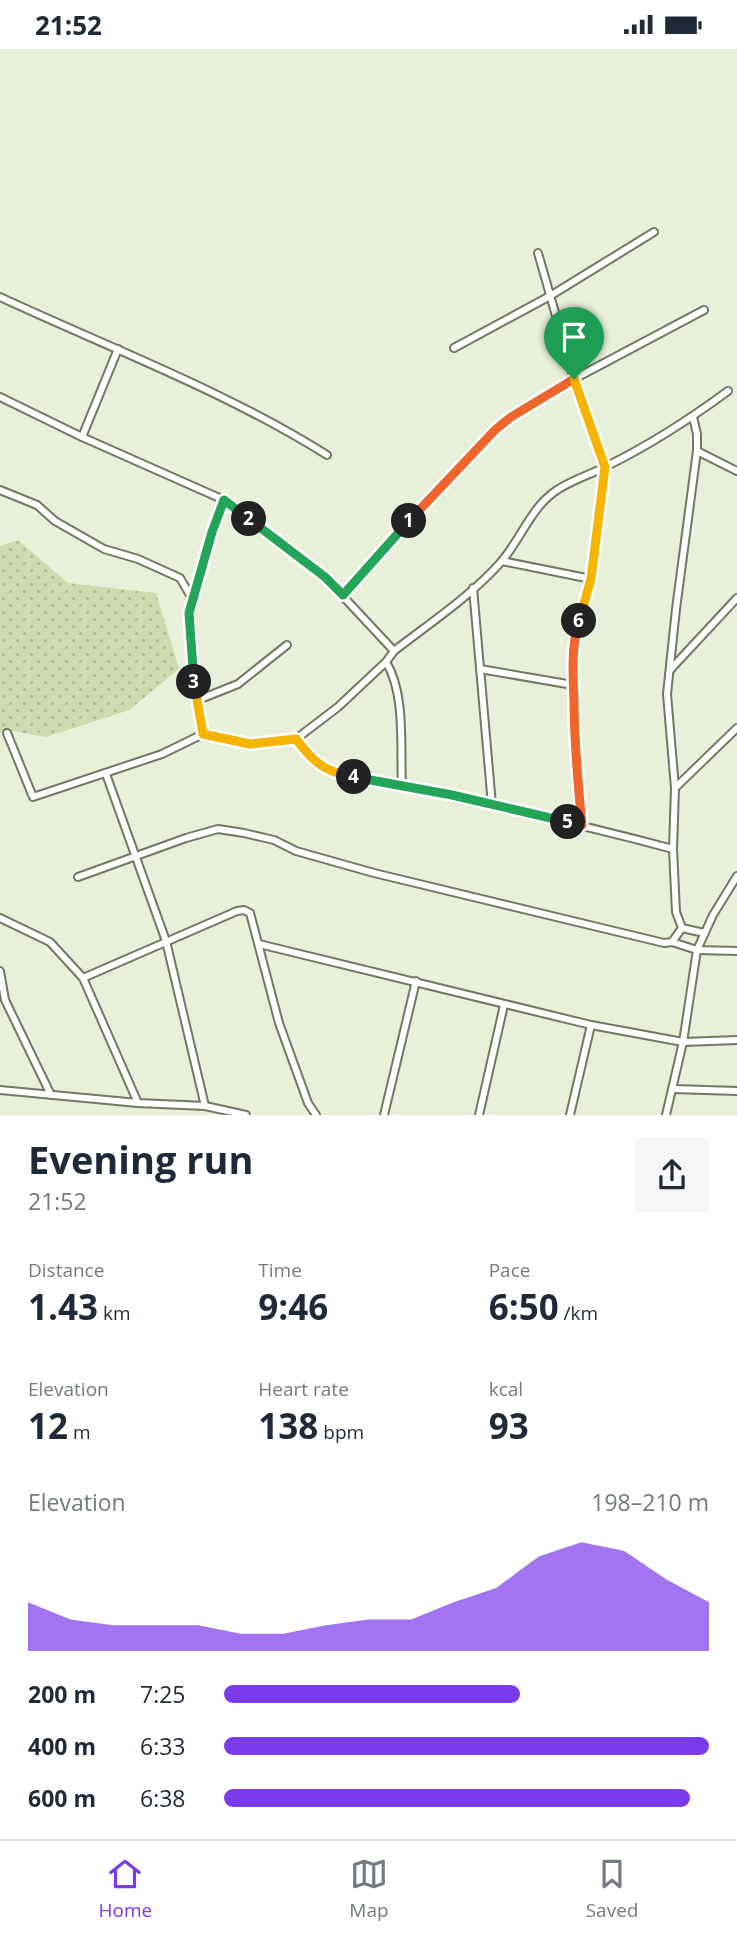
<!DOCTYPE html>
<html lang="en">
<head>
<meta charset="utf-8">
<style>
	body { margin:0; font-family:"Open Sans",sans-serif; background:#f6f6f7; color:#1f2937; height:100vh; display:flex; flex-direction:column; font-size:26px; white-space:nowrap }
	* { box-sizing:border-box; margin:0 }
	p { font-size:23px; color:#747a83 }
	.icon { flex:none; width:38px; height:38px; fill:none; stroke:currentColor; stroke-width:2; stroke-linecap:round; stroke-linejoin:round }
	.map { position:relative; height:1066px; overflow:hidden }
	.details { display:flex; flex-direction:column; background:#fff; flex:1 }
	.details>* { flex:none }
	.pin { position:absolute; display:grid; place-items:center; width:60px; height:60px; color:#fff; margin:-72px -30px; border-radius:50% 50% 50% 0; rotate:-45deg; box-shadow:0 0 7px #0007 }
	.pin .icon { rotate:45deg }
	.km { position:absolute; width:35px; height:35px; margin:-18px; border-radius:50%; background:#222; color:#fff; font-size:19px; line-height:35px; text-align:center }
	.round { display:grid; place-items:center; flex:none; width:74px; height:74px; border-radius:0px; background:#f6f6f7 }
	.summary { display:flex; align-items:center; justify-content:space-between; height:119px; padding:0 28px }
	h1 { font-size:38px; font-weight:700; line-height:52px }
	.figures { display:grid; grid-template-columns:repeat(3,1fr); gap:10px; height:119px; padding:7px 28px }
	.figures div { display:grid; align-content:center }
	.figures b { font-size:35px; font-weight:700 }
	.figures small { font-size:19px; font-weight:400 }
	.figures p { font-size:19px }
	.chart { height:196px; padding:14px 28px }
	.chart p { display:flex; justify-content:space-between }
	.chart svg { width:100%; height:126px; margin-top:7px; fill:#7c3aed; opacity:.7 }
	ul { padding:0 28px; list-style:none; font-size:23px }
	li { display:grid; grid-template-columns:112px 84px 1fr; align-items:center; height:52px }
	li i { height:18px; border-radius:9px; background:#7c3aed }
	.status { display:flex; justify-content:space-between; align-items:center; height:49px; padding:0 35px; background:#fff; direction:ltr }
	.status svg { height:19px; fill:currentColor }
	.tabs { display:flex; justify-content:space-around; align-items:center; height:98px; border-top:2px solid #e0e1e3; background:#fff; font-size:19px; color:#747a83 }
	.tabs a { display:grid; justify-items:center; gap:4px }
	.tabs .current { color:#7c3aed }
	.map>svg:first-child { display:block }
	.grass { fill:url(#grass-dots) }
	.lines { fill:none; stroke-linecap:round; stroke-linejoin:round }
	.minor-casing { stroke:#727863; stroke-width:10 }
	.minor { stroke:#fff; stroke-width:6 }
	.split-1-casing { stroke:#fff; stroke-width:14 }
	.split-2-casing { stroke:#fff; stroke-width:14 }
	.split-3-casing { stroke:#fff; stroke-width:14 }
	.split-4-casing { stroke:#fff; stroke-width:14 }
	.split-5-casing { stroke:#fff; stroke-width:14 }
	.split-6-casing { stroke:#fff; stroke-width:14 }
	.split-7-casing { stroke:#fff; stroke-width:14 }
	.split-1 { stroke:#f0652b; stroke-width:9 }
	.split-2 { stroke:#22a559; stroke-width:9 }
	.split-3 { stroke:#22a559; stroke-width:9 }
	.split-4 { stroke:#f5b400; stroke-width:9 }
	.split-5 { stroke:#22a559; stroke-width:9 }
	.split-6 { stroke:#f0652b; stroke-width:9 }
	.split-7 { stroke:#f5b400; stroke-width:9 }
</style>
</head>
<body>
<div class="status"><b>21:52</b><svg viewBox="0 0 49 12"><path d="M0 12V9h3v3zM5 12V6h3v6zM10 12V3h3v9zM15 12V0h3v12zM26 1h20v11H26zM47 4h2v5h-2z"/></svg></div>
<div class="map">
<svg width="737" height="1066" viewBox="0 0 737 1066">
	<defs>
		<pattern id="grass-dots" width="8" height="8" patternUnits="userSpaceOnUse" patternTransform="scale(1.75)"><rect width="8" height="8" fill="#cedbae"/><path d="M2 2h.1M6 6h.1" fill="none" stroke="#b2bd96" stroke-width="1.8" stroke-linecap="round"/></pattern>
	</defs>
	<rect width="100%" height="100%" fill="#e9f0d9"/>
	<polygon class="grass" points="18,491 68,534 156,544 179,620 129,661 46,688 7,681 0,684 0,497"/>
	<g class="lines">
		<defs>
			<g id="minor">
				<polyline points="538,204 574,330 605,418 591,530 574,591 575,704 582,776"/>
				<path d="M 0,248 C 110,299 225,342 327,406"/>
				<polyline points="454,299 550,247 654,183"/>
				<polyline points="0,348 82,388 224,451 325,528 394,602"/>
				<polyline points="693,368 697,385 697,402 676,560 667,645 675,739 673,800 676,863 682,879 704,884"/>
				<polyline points="82,388 118,300"/>
				<polyline points="697,402 737,422"/>
				<polyline points="0,441 37,456 55,472 104,500 138,510 180,529 193,551"/>
				<polyline points="502,512 591,530"/>
				<polyline points="473,539 492,756"/>
				<polyline points="343,546 432,446 495,381 511,368 574,330 704,261"/>
				<path d="M 386,613 C 406,645 400,699 402,737"/>
				<polyline points="480,620 573,636"/>
				<polyline points="670,621 737,549"/>
				<polyline points="198,651 238,635 287,596"/>
				<path d="M 7,684 L 33,748 L 162,705 L 203,685 L 250,695 L 296,690 L 338,658 L 386,613 L 394,602 C 430,574 471,547 501,513 C 521,490 531,458 557,441 C 572,431 589,426 605,418 C 648,397 690,370 728,342"/>
				<polyline points="203,685 193,627 189,564 212,483 224,451"/>
				<path d="M 296,690 L 319,715 L 333,724 C 448,746 561,770 673,800"/>
				<polyline points="106,725 166,892 205,1057"/>
				<polyline points="675,739 737,679"/>
				<polyline points="78,828 186,789 218,780 244,784 274,791 296,802 374,824 664,894 672,893 682,879"/>
				<polyline points="0,869 50,893 83,929 138,1054"/>
				<polyline points="672,893 697,901 737,902"/>
				<polyline points="259,895 591,976 683,993 737,991"/>
				<polyline points="0,922 5,951 51,1046"/>
				<polyline points="83,929 237,862 244,861 250,864 279,974 308,1054 316,1066"/>
				<polyline points="673,1040 737,1042"/>
				<polyline points="0,1041 138,1054 205,1057 246,1066"/>
				<polyline points="384,1066 416,932"/>
				<polyline points="479,1066 504,956"/>
				<polyline points="570,1066 591,976"/>
				<polyline points="666,1066 683,993 697,901 713,866 737,827"/>
			</g>
		</defs>
		<use href="#minor" class="minor-casing"/>
		<use href="#minor" class="minor"/>
	</g>
	<g class="lines">
		<defs>
			<polyline id="split-1" points="409,472 495,381 511,368 574,330"/>
			<polyline id="split-2" points="249,470 325,528 343,546 409,472"/>
			<polyline id="split-3" points="194,633 189,564 212,483 224,451 249,470"/>
			<path id="split-4" d="M 194,633 L 203,685 L 250,695 L 296,690 C 314,714 325,723 354,728"/>
			<polyline id="split-5" points="354,728 452,746 568,773"/>
			<path id="split-6" d="M 568,773 L 582,776 C 578,735 574,694 574,652 C 573,625 571,598 579,572"/>
			<polyline id="split-7" points="574,330 605,418 591,530 579,572"/>
		</defs>
		<use href="#split-1" class="split-1-casing"/>
		<use href="#split-2" class="split-2-casing"/>
		<use href="#split-3" class="split-3-casing"/>
		<use href="#split-4" class="split-4-casing"/>
		<use href="#split-5" class="split-5-casing"/>
		<use href="#split-6" class="split-6-casing"/>
		<use href="#split-7" class="split-7-casing"/>
		<use href="#split-1" class="split-1"/>
		<use href="#split-2" class="split-2"/>
		<use href="#split-3" class="split-3"/>
		<use href="#split-4" class="split-4"/>
		<use href="#split-5" class="split-5"/>
		<use href="#split-6" class="split-6"/>
		<use href="#split-7" class="split-7"/>
	</g>
</svg>
<div class="pin" style="left:574px;top:330px;background:#1e9e55"><svg class="icon" aria-label="arrive" viewBox="0 0 24 24"><path d="M6 21V4h12l-3 4 3 4H6"/></svg></div>
<b class="km" style="left:409px;top:472px">1</b>
<b class="km" style="left:249px;top:470px">2</b>
<b class="km" style="left:194px;top:633px">3</b>
<b class="km" style="left:354px;top:728px">4</b>
<b class="km" style="left:568px;top:773px">5</b>
<b class="km" style="left:579px;top:572px">6</b>
</div>
<section class="details">
<div class="summary"><div><h1>Evening run</h1><p>21:52</p></div><a class="round"><svg class="icon" aria-label="share" viewBox="0 0 24 24"><path d="M12 15V3M7 8l5-5 5 5M5 13v7h14v-7"/></svg></a></div>
<div class="figures">
<div><p>Distance</p><b>1.43<small> km</small></b></div>
<div><p>Time</p><b>9:46</b></div>
<div><p>Pace</p><b>6:50<small> /km</small></b></div>
</div>
<div class="figures">
<div><p>Elevation</p><b>12<small> m</small></b></div>
<div><p>Heart rate</p><b>138<small> bpm</small></b></div>
<div><p>kcal</p><b>93</b></div>
</div>
<div class="chart"><p><span>Elevation</span>198–210 m</p>
<svg viewBox="0 0 160 44" preserveAspectRatio="none"><path d="M0 44V27L10 33L20 35L30 35L40 35L50 38L60 38L70 35L80 33L90 33L100 27L110 22L120 11L130 6L140 9L150 19L160 27V44z"/></svg>
</div>
<ul>
<li><b>200 m</b>7:25<i style="width:61%"></i></li>
<li><b>400 m</b>6:33<i style="width:100%"></i></li>
<li><b>600 m</b>6:38<i style="width:96%"></i></li>
</ul>
</section>
<nav class="tabs">
<a class="current"><svg class="icon" aria-label="home" viewBox="0 0 24 24"><path d="M3 11l9-7 9 7M6 9v11h12V9"/></svg>Home</a>
<a><svg class="icon" aria-label="map" viewBox="0 0 24 24"><path d="M3 6l6-2 6 2 6-2v14l-6 2-6-2-6 2zM9 4v14M15 6v14"/></svg>Map</a>
<a><svg class="icon" aria-label="saved" viewBox="0 0 24 24"><path d="M7 4h10v16l-5-4-5 4z"/></svg>Saved</a>
</nav>
</body>
</html>
